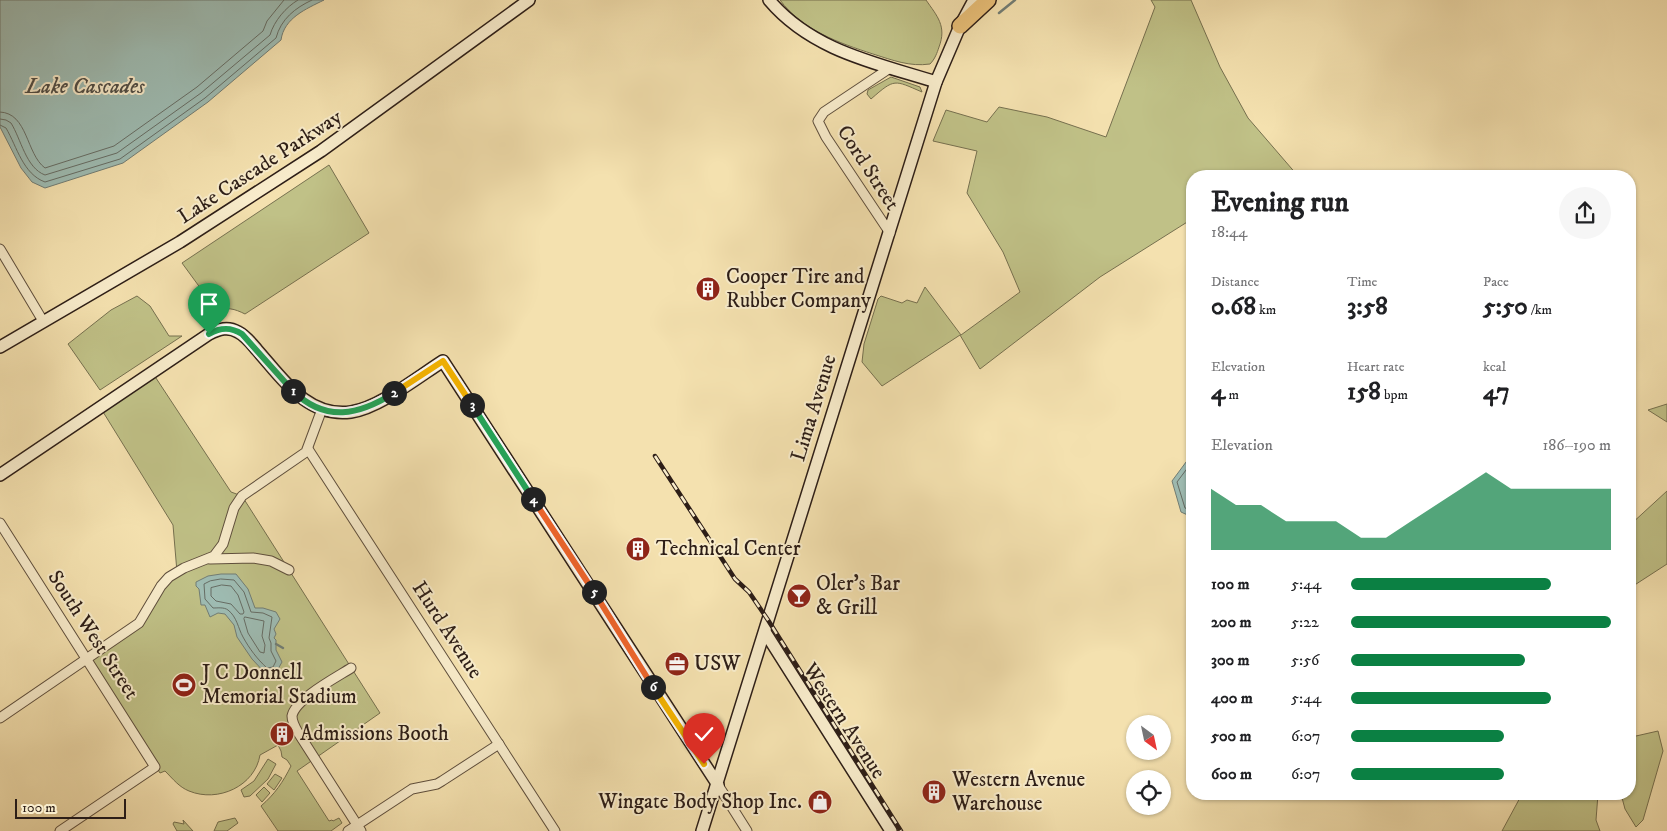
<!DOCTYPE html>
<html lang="en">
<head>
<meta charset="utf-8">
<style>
	body { margin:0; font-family:"IM FELL DW Pica",serif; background:#f6f6f6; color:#202124; height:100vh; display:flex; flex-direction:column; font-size:19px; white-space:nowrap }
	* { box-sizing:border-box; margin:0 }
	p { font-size:16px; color:#757577 }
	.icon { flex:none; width:28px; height:28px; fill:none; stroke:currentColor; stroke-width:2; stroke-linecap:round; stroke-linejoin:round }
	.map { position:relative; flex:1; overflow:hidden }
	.side { position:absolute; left:1186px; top:170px; width:450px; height:630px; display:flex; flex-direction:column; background:#fff; border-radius:20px; box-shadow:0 1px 4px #0004 }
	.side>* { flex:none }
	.needle { width:32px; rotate:147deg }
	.controls { position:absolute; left:1126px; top:715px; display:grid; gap:10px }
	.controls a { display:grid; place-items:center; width:45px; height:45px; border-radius:50%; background:#fff; box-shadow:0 1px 4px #0004; font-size:25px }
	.scale { position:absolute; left:15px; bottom:12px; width:111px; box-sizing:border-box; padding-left:5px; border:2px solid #2d1e17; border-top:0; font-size:14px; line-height:18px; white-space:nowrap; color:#2d1e17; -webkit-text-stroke:4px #f8eccb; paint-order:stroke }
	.pin { position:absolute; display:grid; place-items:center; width:42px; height:42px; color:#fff; margin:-51px -21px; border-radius:50% 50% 50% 0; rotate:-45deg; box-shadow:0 0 5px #0007 }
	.pin .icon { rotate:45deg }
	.km { position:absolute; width:25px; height:25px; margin:-12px; border-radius:50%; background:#222; color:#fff; font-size:14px; line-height:25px; text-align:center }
	.round { display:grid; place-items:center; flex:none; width:52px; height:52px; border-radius:26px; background:#f6f6f6 }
	.head { display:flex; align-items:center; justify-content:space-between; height:85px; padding:0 25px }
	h1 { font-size:28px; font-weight:700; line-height:38px }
	.stats { display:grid; grid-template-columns:repeat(3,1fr); gap:8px; height:85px; padding:5px 25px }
	.stats div { display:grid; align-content:center }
	.stats b { font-size:25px; font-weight:700 }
	.stats small { font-size:14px; font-weight:400 }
	.stats p { font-size:14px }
	.chart { height:140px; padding:10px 25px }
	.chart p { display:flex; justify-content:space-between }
	.chart svg { width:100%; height:90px; margin-top:5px; fill:#0b8043; opacity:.7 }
	ul { padding:0 25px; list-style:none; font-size:16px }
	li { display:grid; grid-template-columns:80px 60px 1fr; align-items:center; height:38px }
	li i { height:12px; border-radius:6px; background:#0b8043 }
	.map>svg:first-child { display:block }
	.green { fill:#c0c187; stroke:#76704f }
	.water { fill:#9ebcb3; stroke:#717d75 }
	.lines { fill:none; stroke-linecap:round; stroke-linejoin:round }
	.shore { stroke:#666d65; stroke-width:1 }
	.stream { stroke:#717d75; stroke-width:2.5 }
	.street-casing { stroke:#5f4f3d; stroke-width:11 }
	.secondary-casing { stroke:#2d1e17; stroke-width:14 }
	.highway-casing { stroke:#2d1e17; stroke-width:18 }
	.street { stroke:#f8eccb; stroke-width:9 }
	.secondary { stroke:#f8eccb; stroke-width:11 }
	.highway { stroke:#eac078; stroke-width:15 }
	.rail-casing { stroke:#2d1e17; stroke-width:4.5 }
	.rail { stroke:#f8eccb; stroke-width:2.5; stroke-dasharray:8; stroke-linecap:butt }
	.split-1-casing { stroke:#fff; stroke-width:10 }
	.split-2-casing { stroke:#fff; stroke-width:10 }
	.split-3-casing { stroke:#fff; stroke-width:10 }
	.split-4-casing { stroke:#fff; stroke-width:10 }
	.split-5-casing { stroke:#fff; stroke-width:10 }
	.split-6-casing { stroke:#fff; stroke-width:10 }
	.split-7-casing { stroke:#fff; stroke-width:10 }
	.split-1 { stroke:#22a559; stroke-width:6 }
	.split-2 { stroke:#22a559; stroke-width:6 }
	.split-3 { stroke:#f5b400; stroke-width:6 }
	.split-4 { stroke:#22a559; stroke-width:6 }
	.split-5 { stroke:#f0652b; stroke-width:6 }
	.split-6 { stroke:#f0652b; stroke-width:6 }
	.split-7 { stroke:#f5b400; stroke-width:6 }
	.labels { text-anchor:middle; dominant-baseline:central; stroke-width:4; stroke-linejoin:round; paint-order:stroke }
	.street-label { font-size:21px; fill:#2d1e17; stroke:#f8eccb }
	.poi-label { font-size:21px; fill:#2d1e17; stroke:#f8eccb; text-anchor:start }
	.water-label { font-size:22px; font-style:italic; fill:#4f4d46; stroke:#f8eccb }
</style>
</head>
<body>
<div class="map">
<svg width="1667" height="831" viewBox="0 0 1667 831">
	<rect width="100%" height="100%" fill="#f4e1af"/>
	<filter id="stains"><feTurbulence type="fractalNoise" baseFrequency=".004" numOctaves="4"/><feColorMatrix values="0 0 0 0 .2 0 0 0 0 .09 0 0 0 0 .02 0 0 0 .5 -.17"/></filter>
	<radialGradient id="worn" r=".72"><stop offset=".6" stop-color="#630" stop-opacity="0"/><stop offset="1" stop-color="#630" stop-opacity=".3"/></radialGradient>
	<g class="green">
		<path d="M 780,0 L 926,0 C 937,16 947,26 939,47 C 937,53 935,59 930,64 C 910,67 892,60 873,54 C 839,43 802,30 780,0 Z"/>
		<polygon points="1151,0 1191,0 1220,67 1248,118 1298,176 1274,176 1272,173 1256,174 1253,176 1192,176 1192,219 1100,277 980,369 960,335 882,386 862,362 864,344 878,299 881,296 902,303 907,300 917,303 925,287 961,335 1020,292 1003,252 967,193 977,151 933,141 946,110 987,122 999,107 1047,117 1106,137 1155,7"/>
		<path d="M 891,77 L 920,87 L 922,92 C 894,80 895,78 871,99 L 867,94 L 868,90 Z"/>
		<path d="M 329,165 L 369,233 L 245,314 C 235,309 226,306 216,312 L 214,309 L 218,304 L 216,301 L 212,304 L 182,263 Z"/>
		<polygon points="137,296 150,306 169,336 182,336 100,390 68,344 111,310"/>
		<path d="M 152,372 L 231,492 L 242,496 L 380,713 L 297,771 L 329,821 L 332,820 L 333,821 L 339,818 L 342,823 L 331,831 L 278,831 L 261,806 C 275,794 283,782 291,766 L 287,760 L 282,757 L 281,751 L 278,745 L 260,755 C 255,786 218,803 189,791 C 179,787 173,779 165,771 L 160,773 L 87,659 L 139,623 L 161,586 L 177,572 L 173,525 L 100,407 Z"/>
		<polygon points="1667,404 1667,422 1648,410"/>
		<polygon points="1667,491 1667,564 1630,588 1630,525"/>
		<polygon points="1658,731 1663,751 1643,820 1636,827 1625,809 1621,794 1630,794 1630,742 1636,736"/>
		<polygon points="268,759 276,764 268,779 250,796 244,797 241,790 254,781"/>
		<polygon points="275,774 282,778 274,790 267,784"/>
		<polygon points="264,787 270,793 262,802 256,795"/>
		<polygon points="1522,794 1598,794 1596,820 1600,831 1502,831"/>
		<polygon points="235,818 238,823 227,831 214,831 218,822"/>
		<polygon points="183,820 193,831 177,831 173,824 174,822 184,824"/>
	</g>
	<g class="water">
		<path d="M 0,0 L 324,0 C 306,9 284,18 281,40 L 208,102 L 123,163 L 45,188 L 32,182 L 21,168 L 0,127 Z"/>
		<polygon points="1192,454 1192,517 1181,512 1172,481"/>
		<polygon points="221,574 236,574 248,589 255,608 263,608 276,612 280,619 274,629 276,634 274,638 276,640 276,650 282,662 277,671 267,675 252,659 237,637 234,625 225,614 218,613 210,617 205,605 201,605 199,589 196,586 196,582 208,576"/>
	</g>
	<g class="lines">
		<g class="shore">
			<path d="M 0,112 C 28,113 26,154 45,168 L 114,146 L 197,87 L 263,31 L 267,21 L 284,0"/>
			<path d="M 0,119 L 6,120 L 11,123 C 21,139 26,168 45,175 L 117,153 L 201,93 L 270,35 C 274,21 286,7 298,0"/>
			<path d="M 0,125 L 6,128 C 17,147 23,174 45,182 L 120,159 L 205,98 L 276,38 C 281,19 295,8 312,0"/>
			<polyline points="1192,462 1177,482 1185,508 1192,511"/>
			<path d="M 221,579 L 234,580 L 244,592 L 251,612 L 263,613 L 272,617 L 269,638 L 271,643 L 271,651 L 276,661 L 273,667 L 267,668 C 257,659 249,648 243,637 C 238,628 237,617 228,610 C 224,607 218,608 213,608 L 205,599 L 204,584 L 210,581 Z"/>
			<polygon points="222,585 231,586 238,595 244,612 243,614 240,614 231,604 216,601 211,596 211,588"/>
			<polygon points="245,617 264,621 262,636 265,645 264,653 260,652 248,633 244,619"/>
		</g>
		<g class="stream">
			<polyline points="999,13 1015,0"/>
			<polyline points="276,644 283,648"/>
		</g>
		<defs>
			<g id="street">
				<polyline points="890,233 826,137 818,121 824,112 890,68"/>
				<polyline points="0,249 43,321"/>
				<polyline points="308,449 555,831"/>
				<polyline points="0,523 155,767 60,831"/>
				<polyline points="210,559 253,558 271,561 289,570"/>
				<path d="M 351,668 C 337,677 295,699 292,716 C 292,723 296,729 299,734 L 361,831"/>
				<polyline points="0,718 139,623 161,586 169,577 184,568 214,556 223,544 234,508 242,496 306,452 322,409"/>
				<polyline points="718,785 747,831"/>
				<polyline points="348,831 412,789 437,784 442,781 499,744"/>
			</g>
			<g id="secondary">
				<path d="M 769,0 C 812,51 876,63 936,82"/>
				<polyline points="0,347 180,242 321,151 529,0"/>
				<path d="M 0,475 L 209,334 C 219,329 228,326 238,332 C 246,336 251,343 257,350 C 282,378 307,418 351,412 C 379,408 418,377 443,361 L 718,785"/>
				<polyline points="765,632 891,831"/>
				<polyline points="702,831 936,82 960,26 974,0"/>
			</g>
			<polyline id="highway" points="960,26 988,0"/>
		</defs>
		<use href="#street" class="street-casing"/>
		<use href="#secondary" class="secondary-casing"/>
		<use href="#highway" class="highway-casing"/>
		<use href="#street" class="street"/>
		<use href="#secondary" class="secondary"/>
		<use href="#highway" class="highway"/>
		<defs>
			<polyline id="rail" points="655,456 735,579 749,592 768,620 901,831"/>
		</defs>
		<use href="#rail" class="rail-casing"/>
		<use href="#rail" class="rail"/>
	</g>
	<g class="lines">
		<defs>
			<path id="split-1" d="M 209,334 C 221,327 231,327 242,334 L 293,391"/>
			<path id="split-2" d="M 293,391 C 326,423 359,415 394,393"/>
			<polyline id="split-3" points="394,393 443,361 472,405"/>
			<polyline id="split-4" points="472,405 533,499"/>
			<polyline id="split-5" points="533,499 594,592"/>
			<polyline id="split-6" points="594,592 653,687"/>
			<polyline id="split-7" points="653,687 704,764"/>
		</defs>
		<use href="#split-1" class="split-1-casing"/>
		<use href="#split-2" class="split-2-casing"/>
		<use href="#split-3" class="split-3-casing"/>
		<use href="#split-4" class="split-4-casing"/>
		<use href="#split-5" class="split-5-casing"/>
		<use href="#split-6" class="split-6-casing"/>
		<use href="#split-7" class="split-7-casing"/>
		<use href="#split-1" class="split-1"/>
		<use href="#split-2" class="split-2"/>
		<use href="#split-3" class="split-3"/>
		<use href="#split-4" class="split-4"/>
		<use href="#split-5" class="split-5"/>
		<use href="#split-6" class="split-6"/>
		<use href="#split-7" class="split-7"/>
	</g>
	<defs>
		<symbol id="building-disc" viewBox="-11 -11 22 22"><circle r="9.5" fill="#8f2418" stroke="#f8eccb"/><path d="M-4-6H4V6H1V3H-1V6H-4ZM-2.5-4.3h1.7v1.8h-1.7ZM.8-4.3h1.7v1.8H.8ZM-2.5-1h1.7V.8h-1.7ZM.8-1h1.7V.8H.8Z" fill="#fff"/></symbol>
		<symbol id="bar-disc" viewBox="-11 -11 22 22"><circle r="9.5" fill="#8f2418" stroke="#f8eccb"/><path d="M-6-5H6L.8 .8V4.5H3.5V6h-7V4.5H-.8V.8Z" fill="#fff"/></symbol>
		<symbol id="office-disc" viewBox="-11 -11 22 22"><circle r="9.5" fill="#8f2418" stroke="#f8eccb"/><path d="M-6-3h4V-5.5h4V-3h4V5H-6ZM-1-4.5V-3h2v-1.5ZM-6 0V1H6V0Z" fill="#fff"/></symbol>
		<symbol id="stadium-disc" viewBox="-11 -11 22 22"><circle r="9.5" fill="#8f2418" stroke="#f8eccb"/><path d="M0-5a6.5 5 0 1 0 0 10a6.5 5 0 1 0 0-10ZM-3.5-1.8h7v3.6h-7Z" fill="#fff"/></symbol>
		<symbol id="shop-disc" viewBox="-11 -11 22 22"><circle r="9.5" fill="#8f2418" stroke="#f8eccb"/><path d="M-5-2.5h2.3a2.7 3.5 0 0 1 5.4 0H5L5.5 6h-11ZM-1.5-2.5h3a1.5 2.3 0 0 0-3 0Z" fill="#fff"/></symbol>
	</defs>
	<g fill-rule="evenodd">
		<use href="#building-disc" x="694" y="275" width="28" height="28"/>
		<use href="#building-disc" x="624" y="535" width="28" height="28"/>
		<use href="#bar-disc" x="785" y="582" width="28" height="28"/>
		<use href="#office-disc" x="663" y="650" width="28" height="28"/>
		<use href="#stadium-disc" x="170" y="671" width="28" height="28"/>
		<use href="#building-disc" x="268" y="720" width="28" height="28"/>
		<use href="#building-disc" x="920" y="778" width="28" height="28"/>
		<use href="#shop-disc" x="806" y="788" width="28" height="28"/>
	</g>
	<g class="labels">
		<g class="street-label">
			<text transform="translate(260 167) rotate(-33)">Lake Cascade Parkway</text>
			<text transform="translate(868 168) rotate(57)">Cord Street</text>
			<text transform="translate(814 408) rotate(-73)">Lima Avenue</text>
			<text transform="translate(447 630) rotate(57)">Hurd Avenue</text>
			<text transform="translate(93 635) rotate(57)">South West Street</text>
			<text transform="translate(844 721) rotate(57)">Western Avenue</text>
		</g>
		<g class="poi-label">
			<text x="726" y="277">Cooper Tire and<tspan x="726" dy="24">Rubber Company</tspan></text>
			<text x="656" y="549">Technical Center</text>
			<text x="816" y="584">Oler's Bar<tspan x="816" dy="24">&amp; Grill</tspan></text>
			<text x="694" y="664">USW</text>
			<text x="202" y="673">J C Donnell<tspan x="202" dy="24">Memorial Stadium</tspan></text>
			<text x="300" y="734">Admissions Booth</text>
			<text x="952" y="780">Western Avenue<tspan x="952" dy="24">Warehouse</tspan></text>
			<text x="802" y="802" text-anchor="end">Wingate Body Shop Inc.</text>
		</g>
		<g class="water-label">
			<text x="85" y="86">Lake Cascades</text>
		</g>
	</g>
	<rect width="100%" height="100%" filter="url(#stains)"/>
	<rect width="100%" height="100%" fill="url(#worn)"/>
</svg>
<div class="controls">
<a><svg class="needle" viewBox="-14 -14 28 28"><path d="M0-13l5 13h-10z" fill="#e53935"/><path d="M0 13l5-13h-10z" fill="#757577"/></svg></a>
<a><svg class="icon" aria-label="locate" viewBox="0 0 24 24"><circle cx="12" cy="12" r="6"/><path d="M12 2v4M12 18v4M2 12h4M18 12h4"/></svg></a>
</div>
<div class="scale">100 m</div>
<div class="pin" style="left:209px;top:334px;background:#1e9e55"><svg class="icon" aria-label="arrive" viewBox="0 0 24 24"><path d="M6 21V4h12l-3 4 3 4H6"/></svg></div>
<div class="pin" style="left:704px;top:764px;background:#d93025"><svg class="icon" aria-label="check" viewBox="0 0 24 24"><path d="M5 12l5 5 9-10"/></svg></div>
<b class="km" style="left:293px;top:391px">1</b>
<b class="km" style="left:394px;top:393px">2</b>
<b class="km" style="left:472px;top:405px">3</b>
<b class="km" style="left:533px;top:499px">4</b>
<b class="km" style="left:594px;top:592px">5</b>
<b class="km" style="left:653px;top:687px">6</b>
<section class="side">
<div class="head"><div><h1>Evening run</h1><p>18:44</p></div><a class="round"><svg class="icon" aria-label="share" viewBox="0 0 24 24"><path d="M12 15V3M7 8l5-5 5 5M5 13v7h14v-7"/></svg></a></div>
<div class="stats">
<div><p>Distance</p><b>0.68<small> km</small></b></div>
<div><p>Time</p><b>3:58</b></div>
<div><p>Pace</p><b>5:50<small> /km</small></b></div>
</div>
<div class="stats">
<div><p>Elevation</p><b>4<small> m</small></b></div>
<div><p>Heart rate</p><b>158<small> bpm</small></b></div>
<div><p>kcal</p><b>47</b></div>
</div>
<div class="chart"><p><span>Elevation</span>186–190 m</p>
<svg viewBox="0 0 160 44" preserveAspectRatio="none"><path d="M0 44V14L10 22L20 22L30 30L40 30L50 30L60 38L70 38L80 30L90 22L100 14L110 6L120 14L130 14L140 14L150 14L160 14V44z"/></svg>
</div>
<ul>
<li><b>100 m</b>5:44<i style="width:77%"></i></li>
<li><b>200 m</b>5:22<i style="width:100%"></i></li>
<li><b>300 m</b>5:56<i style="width:67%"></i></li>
<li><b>400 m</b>5:44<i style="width:77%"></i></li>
<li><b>500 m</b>6:07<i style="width:59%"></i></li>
<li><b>600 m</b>6:07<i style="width:59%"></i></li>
</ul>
</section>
</div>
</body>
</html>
